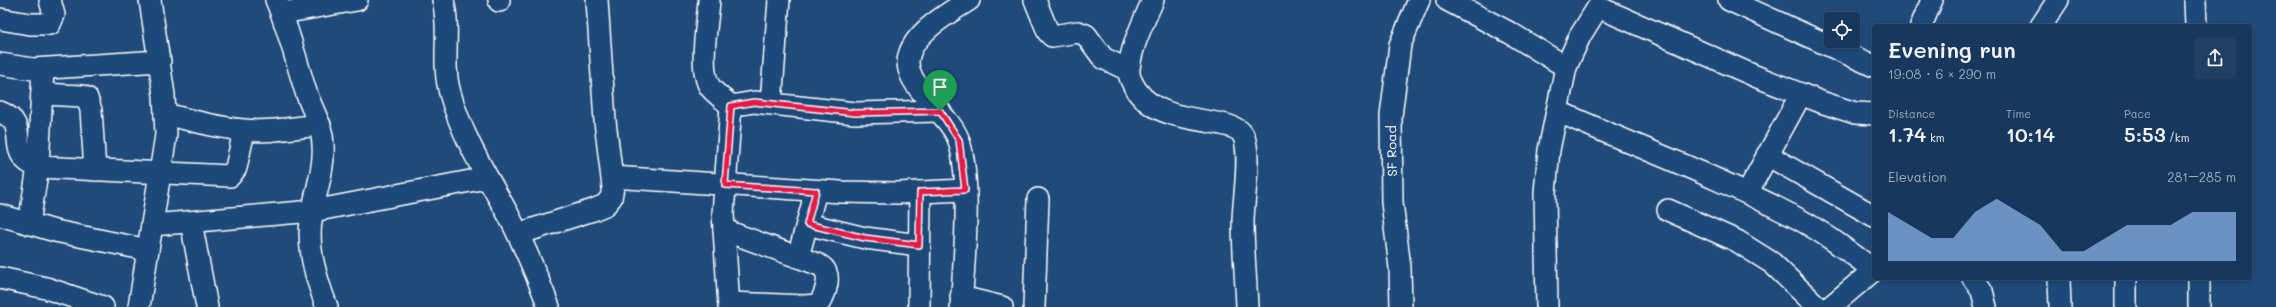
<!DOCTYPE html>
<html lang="en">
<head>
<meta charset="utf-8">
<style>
	body { margin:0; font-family:Mali,sans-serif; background:#203f62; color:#f1f3f6; height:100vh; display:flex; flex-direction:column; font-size:15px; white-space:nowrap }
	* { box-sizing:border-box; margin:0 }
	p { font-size:13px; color:#9eacbb }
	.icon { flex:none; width:22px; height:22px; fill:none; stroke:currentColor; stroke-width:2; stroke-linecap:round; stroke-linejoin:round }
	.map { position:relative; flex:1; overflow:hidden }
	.side { position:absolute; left:1872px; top:24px; width:380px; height:256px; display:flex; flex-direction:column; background:#17385c; border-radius:4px; box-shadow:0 2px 6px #0003,0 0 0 1px #365272 }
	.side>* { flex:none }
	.tools { position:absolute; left:1824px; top:12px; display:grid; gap:8px }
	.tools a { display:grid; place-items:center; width:36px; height:36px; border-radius:4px; background:#17385c; box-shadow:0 2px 6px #0003,0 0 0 1px #365272; font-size:20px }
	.pin { position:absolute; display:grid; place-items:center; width:34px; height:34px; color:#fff; margin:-41px -17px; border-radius:50% 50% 50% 0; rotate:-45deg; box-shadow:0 0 4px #0007 }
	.pin .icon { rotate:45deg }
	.round { display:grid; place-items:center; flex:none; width:42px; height:42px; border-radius:4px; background:#203f62 }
	.head { display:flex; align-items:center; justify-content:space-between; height:68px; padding:0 16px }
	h1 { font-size:22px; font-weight:600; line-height:30px }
	.figures { display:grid; grid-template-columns:repeat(3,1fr); gap:6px; height:68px; padding:4px 16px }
	.figures div { display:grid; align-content:center }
	.figures b { font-size:20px; font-weight:600 }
	.figures small { font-size:11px; font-weight:400 }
	.figures p { font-size:11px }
	.chart { height:112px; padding:8px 16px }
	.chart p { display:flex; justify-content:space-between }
	.chart svg { width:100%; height:72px; margin-top:4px; fill:#90b9f0; opacity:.7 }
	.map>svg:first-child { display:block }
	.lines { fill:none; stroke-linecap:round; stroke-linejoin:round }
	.minor-casing { stroke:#fff; stroke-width:24 }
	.minor { stroke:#1f4a7a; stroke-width:21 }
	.route-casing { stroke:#fff; stroke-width:8 }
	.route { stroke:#e11d48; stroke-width:5 }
	.labels { text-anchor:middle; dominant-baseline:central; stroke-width:3; stroke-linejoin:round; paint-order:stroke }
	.street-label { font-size:13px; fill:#fff; stroke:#1f4a7a }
</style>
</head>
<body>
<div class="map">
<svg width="2276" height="307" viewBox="0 0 2276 307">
	<rect width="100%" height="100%" fill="#1f4a7a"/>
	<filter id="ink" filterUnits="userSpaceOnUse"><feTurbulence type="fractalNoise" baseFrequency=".025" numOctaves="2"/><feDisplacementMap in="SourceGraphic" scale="8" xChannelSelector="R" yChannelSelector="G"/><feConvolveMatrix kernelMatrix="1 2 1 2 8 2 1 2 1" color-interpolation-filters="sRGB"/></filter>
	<g filter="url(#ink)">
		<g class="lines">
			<defs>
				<g id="minor">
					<path d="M 276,0 C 289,30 296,61 306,92 C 312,110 322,124 323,144 C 325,170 314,195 311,221 C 307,250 317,281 327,307"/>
					<path d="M 443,0 C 451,30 441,62 450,93 C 462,137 487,176 509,216 C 524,245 537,276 549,307"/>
					<polyline points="499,0 499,1"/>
					<path d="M 709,0 C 708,21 698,69 710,87 C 715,94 725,100 731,106"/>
					<polyline points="1035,0 1048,32 1052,36 1078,32 1086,35 1103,58 1128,70"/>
					<path d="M 1153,0 C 1144,21 1131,46 1129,69 C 1128,76 1133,85 1137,91 C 1163,128 1232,115 1243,135 C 1252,152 1243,201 1243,222 C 1243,250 1246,279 1247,307"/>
					<polyline points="1447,0 1512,34 1566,67"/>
					<polyline points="1729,0 1874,66"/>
					<polyline points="2195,0 2196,26"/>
					<polyline points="282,13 357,0"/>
					<polyline points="0,19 30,24 50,24 54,15 50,0"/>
					<polyline points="1921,26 1932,0"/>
					<polyline points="2041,26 2058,0"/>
					<polyline points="0,64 33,69 160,61"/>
					<polyline points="42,94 82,96 87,98 91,110 95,170"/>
					<polyline points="771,103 779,0"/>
					<path d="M 1557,111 C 1635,146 1717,176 1793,216 C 1822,231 1848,251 1874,270"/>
					<path d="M 0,112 C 29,123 9,146 27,161 C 30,164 35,165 38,167 L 230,176 L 236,168 L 244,131"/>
					<path d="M 165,114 C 191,120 217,128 244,130 C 269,133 295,127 320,125"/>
					<polyline points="1767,155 1874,216"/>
					<polyline points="612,177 841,192 897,193 965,190"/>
					<polyline points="1747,193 1801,94"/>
					<polyline points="1668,210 1737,241 1772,263 1818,307"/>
					<polyline points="0,215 55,231 148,250"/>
					<polyline points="191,222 207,307"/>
					<polyline points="29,224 38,167 43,69"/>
					<polyline points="807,224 865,238 919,245"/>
					<polyline points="152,225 313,211 486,178"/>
					<path d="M 724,230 L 817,264 C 821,266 824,267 826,272 C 830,281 824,299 817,305 L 804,306 L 729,303"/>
					<polyline points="518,234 593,210 605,205 611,198 613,187 605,121 597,0"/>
					<polyline points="798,257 816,191"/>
					<polyline points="0,278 46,288 103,307"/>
					<polyline points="1973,278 1982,291 1986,307"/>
					<polyline points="2059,278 2060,307"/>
					<polyline points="2126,278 2126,307"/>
					<polyline points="961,297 1002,307"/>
					<polyline points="139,307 166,135 164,95 150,0"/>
					<polyline points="729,307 723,214 731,106 754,102 855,113 940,111"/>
					<polyline points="919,307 920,192"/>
					<path d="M 961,307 C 964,262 972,183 959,141 C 950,114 909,90 908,63 C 908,35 949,13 969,0"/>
					<polyline points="1034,307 1038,199"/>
					<polyline points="1401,307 1400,268 1392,202 1391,116 1400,45 1419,0"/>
					<polyline points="1547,307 1545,192 1549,150 1566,67 1580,36 1598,7 1755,76 1821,102 1855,113 1874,114"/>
					<polyline points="1830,307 1874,270"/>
					<polyline points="2199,307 2199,278"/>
				</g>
			</defs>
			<use href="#minor" class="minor-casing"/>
			<use href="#minor" class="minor"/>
		</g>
	</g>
	<g class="lines" filter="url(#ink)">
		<defs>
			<polygon id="route" points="754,102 855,113 940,111 959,140 965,190 920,192 919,245 865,238 807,224 816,191 725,185 731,106"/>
		</defs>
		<use href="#route" class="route-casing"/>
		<use href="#route" class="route"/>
	</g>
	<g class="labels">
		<g class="street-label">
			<text transform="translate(1391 151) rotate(-91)">SF Road</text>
		</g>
	</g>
</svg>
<div class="tools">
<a><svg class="icon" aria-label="locate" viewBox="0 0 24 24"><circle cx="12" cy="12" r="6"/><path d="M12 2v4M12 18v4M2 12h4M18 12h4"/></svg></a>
</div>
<div class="pin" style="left:940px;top:111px;background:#1e9e55"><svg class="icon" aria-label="arrive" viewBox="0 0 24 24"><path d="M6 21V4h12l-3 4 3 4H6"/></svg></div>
<section class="side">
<div class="head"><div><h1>Evening run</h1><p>19:08 · 6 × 290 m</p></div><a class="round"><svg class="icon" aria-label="share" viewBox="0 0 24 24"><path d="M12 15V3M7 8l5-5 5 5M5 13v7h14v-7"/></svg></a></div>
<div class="figures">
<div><p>Distance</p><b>1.74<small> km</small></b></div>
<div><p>Time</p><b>10:14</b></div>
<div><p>Pace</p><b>5:53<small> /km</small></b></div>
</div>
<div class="chart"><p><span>Elevation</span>281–285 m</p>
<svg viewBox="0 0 160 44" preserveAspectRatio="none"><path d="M0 44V14L10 22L20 30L30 30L40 14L50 6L60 14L70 22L80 38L90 38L100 30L110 22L120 22L130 22L140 14L150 14L160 14V44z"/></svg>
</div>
</section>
</div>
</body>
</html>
